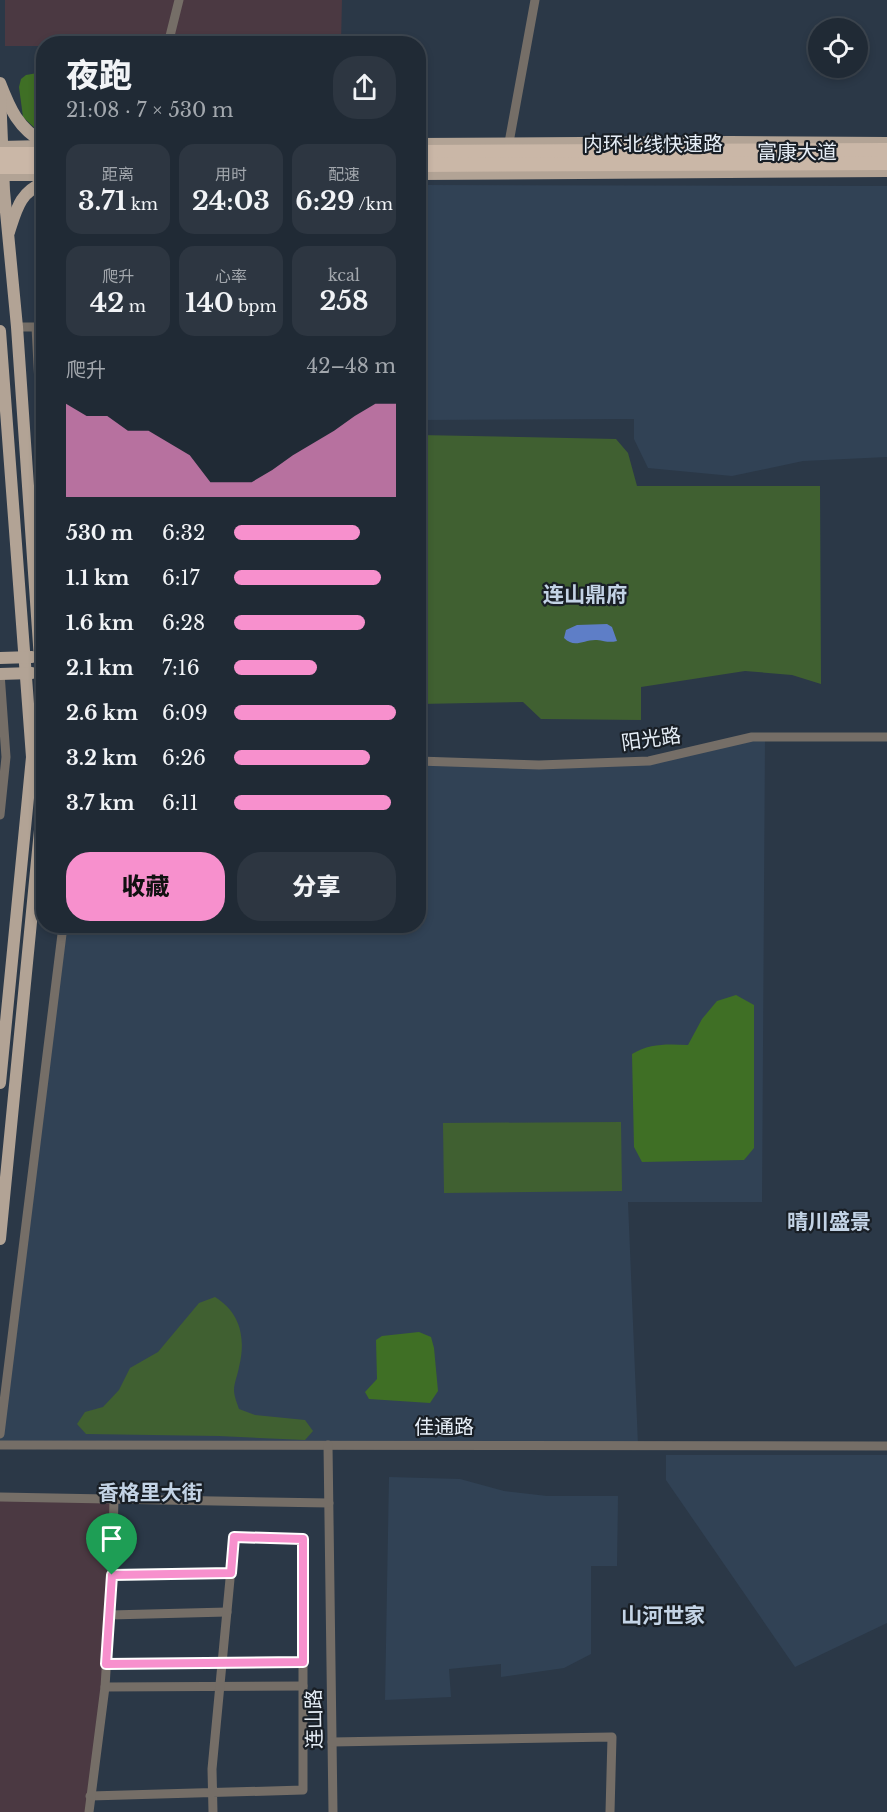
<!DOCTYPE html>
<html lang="zh">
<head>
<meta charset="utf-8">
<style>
	body { margin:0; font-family:"Libre Baskerville","Noto Sans SC",serif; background:#2d3641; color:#f1f3f6; height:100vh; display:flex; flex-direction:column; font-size:22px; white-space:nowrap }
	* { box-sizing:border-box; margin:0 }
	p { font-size:20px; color:#a2a7ad }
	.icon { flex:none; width:33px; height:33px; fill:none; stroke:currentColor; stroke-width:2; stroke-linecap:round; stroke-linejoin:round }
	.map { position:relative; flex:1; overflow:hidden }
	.sheet { position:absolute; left:36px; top:36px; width:390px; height:897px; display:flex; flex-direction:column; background:#202a35; border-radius:24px; box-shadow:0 3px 9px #0003,0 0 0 2px #3d4650 }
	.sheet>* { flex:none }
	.controls { position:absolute; left:808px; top:18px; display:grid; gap:12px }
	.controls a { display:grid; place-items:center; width:60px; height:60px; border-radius:50%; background:#202a35; box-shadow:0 3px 9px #0003,0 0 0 2px #3d4650; font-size:30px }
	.pin { position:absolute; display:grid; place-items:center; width:51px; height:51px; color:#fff; margin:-62px -26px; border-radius:50% 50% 50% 0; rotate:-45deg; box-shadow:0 0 6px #0007 }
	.pin .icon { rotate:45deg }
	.round { display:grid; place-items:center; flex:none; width:63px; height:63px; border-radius:24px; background:#2d3641 }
	.summary { display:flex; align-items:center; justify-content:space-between; height:102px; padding:0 30px }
	h1 { font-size:33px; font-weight:800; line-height:45px }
	.metrics { display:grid; grid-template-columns:repeat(3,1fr); gap:9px; height:102px; padding:6px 30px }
	.metrics div { display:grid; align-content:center; border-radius:15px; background:#2d3641; text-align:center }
	.metrics b { font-size:26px; font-weight:800 }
	.metrics small { font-size:16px; font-weight:400 }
	.metrics p { font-size:16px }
	.chart { height:168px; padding:12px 30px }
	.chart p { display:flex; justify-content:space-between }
	.chart svg { width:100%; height:108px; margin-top:6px; fill:#f790cd; opacity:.7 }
	.action { display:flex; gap:12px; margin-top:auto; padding:12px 30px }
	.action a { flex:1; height:69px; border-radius:24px; background:#f790cd; color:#111; font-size:24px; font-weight:800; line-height:69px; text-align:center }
	.action a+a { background:#2d3641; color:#f1f3f6 }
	ul { padding:0 30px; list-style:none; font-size:20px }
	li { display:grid; grid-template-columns:96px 72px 1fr; align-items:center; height:45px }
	li i { height:15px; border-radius:8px; background:#f790cd }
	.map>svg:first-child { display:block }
	.commercial { fill:#4b3942 }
	.built { fill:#314255 }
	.green { fill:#406031 }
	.forest { fill:#3f6f25 }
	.water { fill:#5e7ec7 }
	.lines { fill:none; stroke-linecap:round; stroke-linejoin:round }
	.minor { stroke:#756e67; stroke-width:9 }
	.major { stroke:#b2a395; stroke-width:12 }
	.highway-bridge { stroke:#cab7a7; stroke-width:14 }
	.route-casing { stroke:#fff; stroke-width:12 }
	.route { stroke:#f790cd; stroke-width:8 }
	.labels { text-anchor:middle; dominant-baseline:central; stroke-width:4.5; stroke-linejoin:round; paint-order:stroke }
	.street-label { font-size:20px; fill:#e6eef7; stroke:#191f26 }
	.neighbourhood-label { font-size:21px; font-weight:bold; fill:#c3d3e5; stroke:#191f26 }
</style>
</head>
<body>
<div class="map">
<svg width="887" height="1812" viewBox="0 0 887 1812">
	<rect width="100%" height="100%" fill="#2b3847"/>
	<g class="commercial">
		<polygon points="5,0 342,0 341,43 44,44 43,46 5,46"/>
		<polygon points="0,1497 114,1499 112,1575 89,1812 0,1812"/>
	</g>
	<g class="built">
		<polygon points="419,185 887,186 887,457 803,461 732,476 648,468 634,439 634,419 419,420"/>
		<polygon points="765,737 762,1202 628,1202 638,1445 0,1445 0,1434 63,926 418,926 419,761 649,761"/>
		<polygon points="666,1455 887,1455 887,1623 795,1667 666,1480"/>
		<polygon points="389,1477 460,1479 504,1491 547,1496 618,1496 617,1566 591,1566 591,1654 564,1668 501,1677 501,1664 449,1669 451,1697 385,1700"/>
	</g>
	<g class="green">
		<polygon points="419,435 616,439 628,453 637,486 820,486 821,684 792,675 745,671 641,687 641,720 541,719 523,702 419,704"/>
		<polygon points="621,1122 622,1191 444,1193 443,1123"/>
		<path d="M 215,1297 C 241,1313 246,1339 239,1367 C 238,1374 234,1383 234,1390 C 234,1396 237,1403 239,1409 L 255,1415 L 305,1420 L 313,1431 L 305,1440 L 219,1436 L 86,1434 L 77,1424 L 85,1412 L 103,1407 L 119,1390 L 130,1368 L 158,1352 L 199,1303 Z"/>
	</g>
	<g class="forest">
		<polygon points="43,72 44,72 43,134 40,133 23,117 19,87 21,79 26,75"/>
		<path d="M 736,995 L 754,1005 L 754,1148 L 744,1160 L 642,1162 L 634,1147 L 632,1054 C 650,1043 668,1044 688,1045 L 702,1019 L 717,1001 Z"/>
		<polygon points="419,1332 431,1337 434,1348 438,1391 430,1403 369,1399 365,1392 377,1379 376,1340 382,1336"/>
	</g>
	<path class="water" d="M 607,624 L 612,627 L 617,641 C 609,643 605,641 597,640 C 584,639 575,649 564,638 L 566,630 L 577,625 Z"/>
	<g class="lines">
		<g class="minor">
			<polyline points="168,44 179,0"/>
			<polyline points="508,148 535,0"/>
			<polyline points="17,327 44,327"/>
			<polyline points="36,327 44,478"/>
			<polyline points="0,673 6,757 0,815"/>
			<polyline points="418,761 539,765 649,761 752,737 887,737"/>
			<polyline points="0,1434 63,926"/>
			<polyline points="0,1445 887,1446"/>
			<polyline points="328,1445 333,1812"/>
			<polyline points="0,1497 329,1503"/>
			<polyline points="112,1575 231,1573"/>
			<polyline points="110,1615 227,1612"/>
			<polyline points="106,1664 303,1662"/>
			<polyline points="105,1687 303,1686"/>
			<polyline points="332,1742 612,1737 610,1812"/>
			<polyline points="90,1796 303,1790 303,1538 234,1537 212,1769 213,1812"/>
			<polyline points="89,1812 105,1687 112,1575 114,1499"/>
		</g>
		<g class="major">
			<path d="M 0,83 C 10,109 18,128 44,143"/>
			<polyline points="0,93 4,191 17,327 44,717"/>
			<polyline points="418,144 730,142 887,143"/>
			<polyline points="0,147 44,146"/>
			<polyline points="418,174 887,171"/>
			<polyline points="0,175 44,175"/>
			<path d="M 9,232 C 16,211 20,191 44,183"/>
			<polyline points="0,331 32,757 0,1083"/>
			<polyline points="0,658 32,657"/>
			<polyline points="0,674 32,673"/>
			<polyline points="0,1239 44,789"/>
		</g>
		<g class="highway-bridge">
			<polyline points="418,152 887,150"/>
			<polyline points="0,154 44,154"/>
			<polyline points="418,165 887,163"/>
			<polyline points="0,167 44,167"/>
		</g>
	</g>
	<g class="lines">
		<defs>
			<polygon id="route" points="234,1537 303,1539 303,1662 106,1664 112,1575 231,1573"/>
		</defs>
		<use href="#route" class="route-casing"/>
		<use href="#route" class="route"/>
	</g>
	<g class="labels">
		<g class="street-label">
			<text x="653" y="144">内环北线快速路</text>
			<text x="797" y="152">富康大道</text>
			<text transform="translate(651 739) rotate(-8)">阳光路</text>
			<text x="444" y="1427">佳通路</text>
			<text transform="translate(314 1719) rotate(-91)">连山路</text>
		</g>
		<g class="neighbourhood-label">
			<text x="585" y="595">连山鼎府</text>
			<text x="829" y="1222">晴川盛景</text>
			<text x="150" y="1493">香格里大街</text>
			<text x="663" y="1616">山河世家</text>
		</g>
	</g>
</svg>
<div class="controls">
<a><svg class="icon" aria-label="locate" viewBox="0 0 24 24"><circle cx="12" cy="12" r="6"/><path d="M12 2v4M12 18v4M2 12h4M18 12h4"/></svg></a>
</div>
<div class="pin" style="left:112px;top:1575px;background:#1e9e55"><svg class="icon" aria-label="arrive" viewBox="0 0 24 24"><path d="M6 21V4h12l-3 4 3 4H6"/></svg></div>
<section class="sheet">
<div class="summary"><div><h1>夜跑</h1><p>21:08 · 7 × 530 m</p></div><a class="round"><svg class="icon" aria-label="share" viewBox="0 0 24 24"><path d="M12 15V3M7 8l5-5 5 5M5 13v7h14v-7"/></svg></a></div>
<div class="metrics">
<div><p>距离</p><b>3.71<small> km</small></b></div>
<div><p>用时</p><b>24:03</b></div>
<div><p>配速</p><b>6:29<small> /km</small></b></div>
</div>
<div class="metrics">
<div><p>爬升</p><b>42<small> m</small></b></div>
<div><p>心率</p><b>140<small> bpm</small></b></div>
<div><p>kcal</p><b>258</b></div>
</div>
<div class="chart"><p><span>爬升</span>42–48 m</p>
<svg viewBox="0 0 160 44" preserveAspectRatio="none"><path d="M0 44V6L10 11L20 11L30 17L40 17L50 22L60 27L70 38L80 38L90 38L100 33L110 27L120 22L130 17L140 11L150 6L160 6V44z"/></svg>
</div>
<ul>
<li><b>530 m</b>6:32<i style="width:78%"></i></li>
<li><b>1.1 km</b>6:17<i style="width:91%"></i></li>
<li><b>1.6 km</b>6:28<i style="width:81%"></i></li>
<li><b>2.1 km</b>7:16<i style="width:51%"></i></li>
<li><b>2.6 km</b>6:09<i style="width:100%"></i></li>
<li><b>3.2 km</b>6:26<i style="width:84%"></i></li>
<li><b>3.7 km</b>6:11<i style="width:97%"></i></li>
</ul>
<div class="action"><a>收藏</a><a>分享</a></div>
</section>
</div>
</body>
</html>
